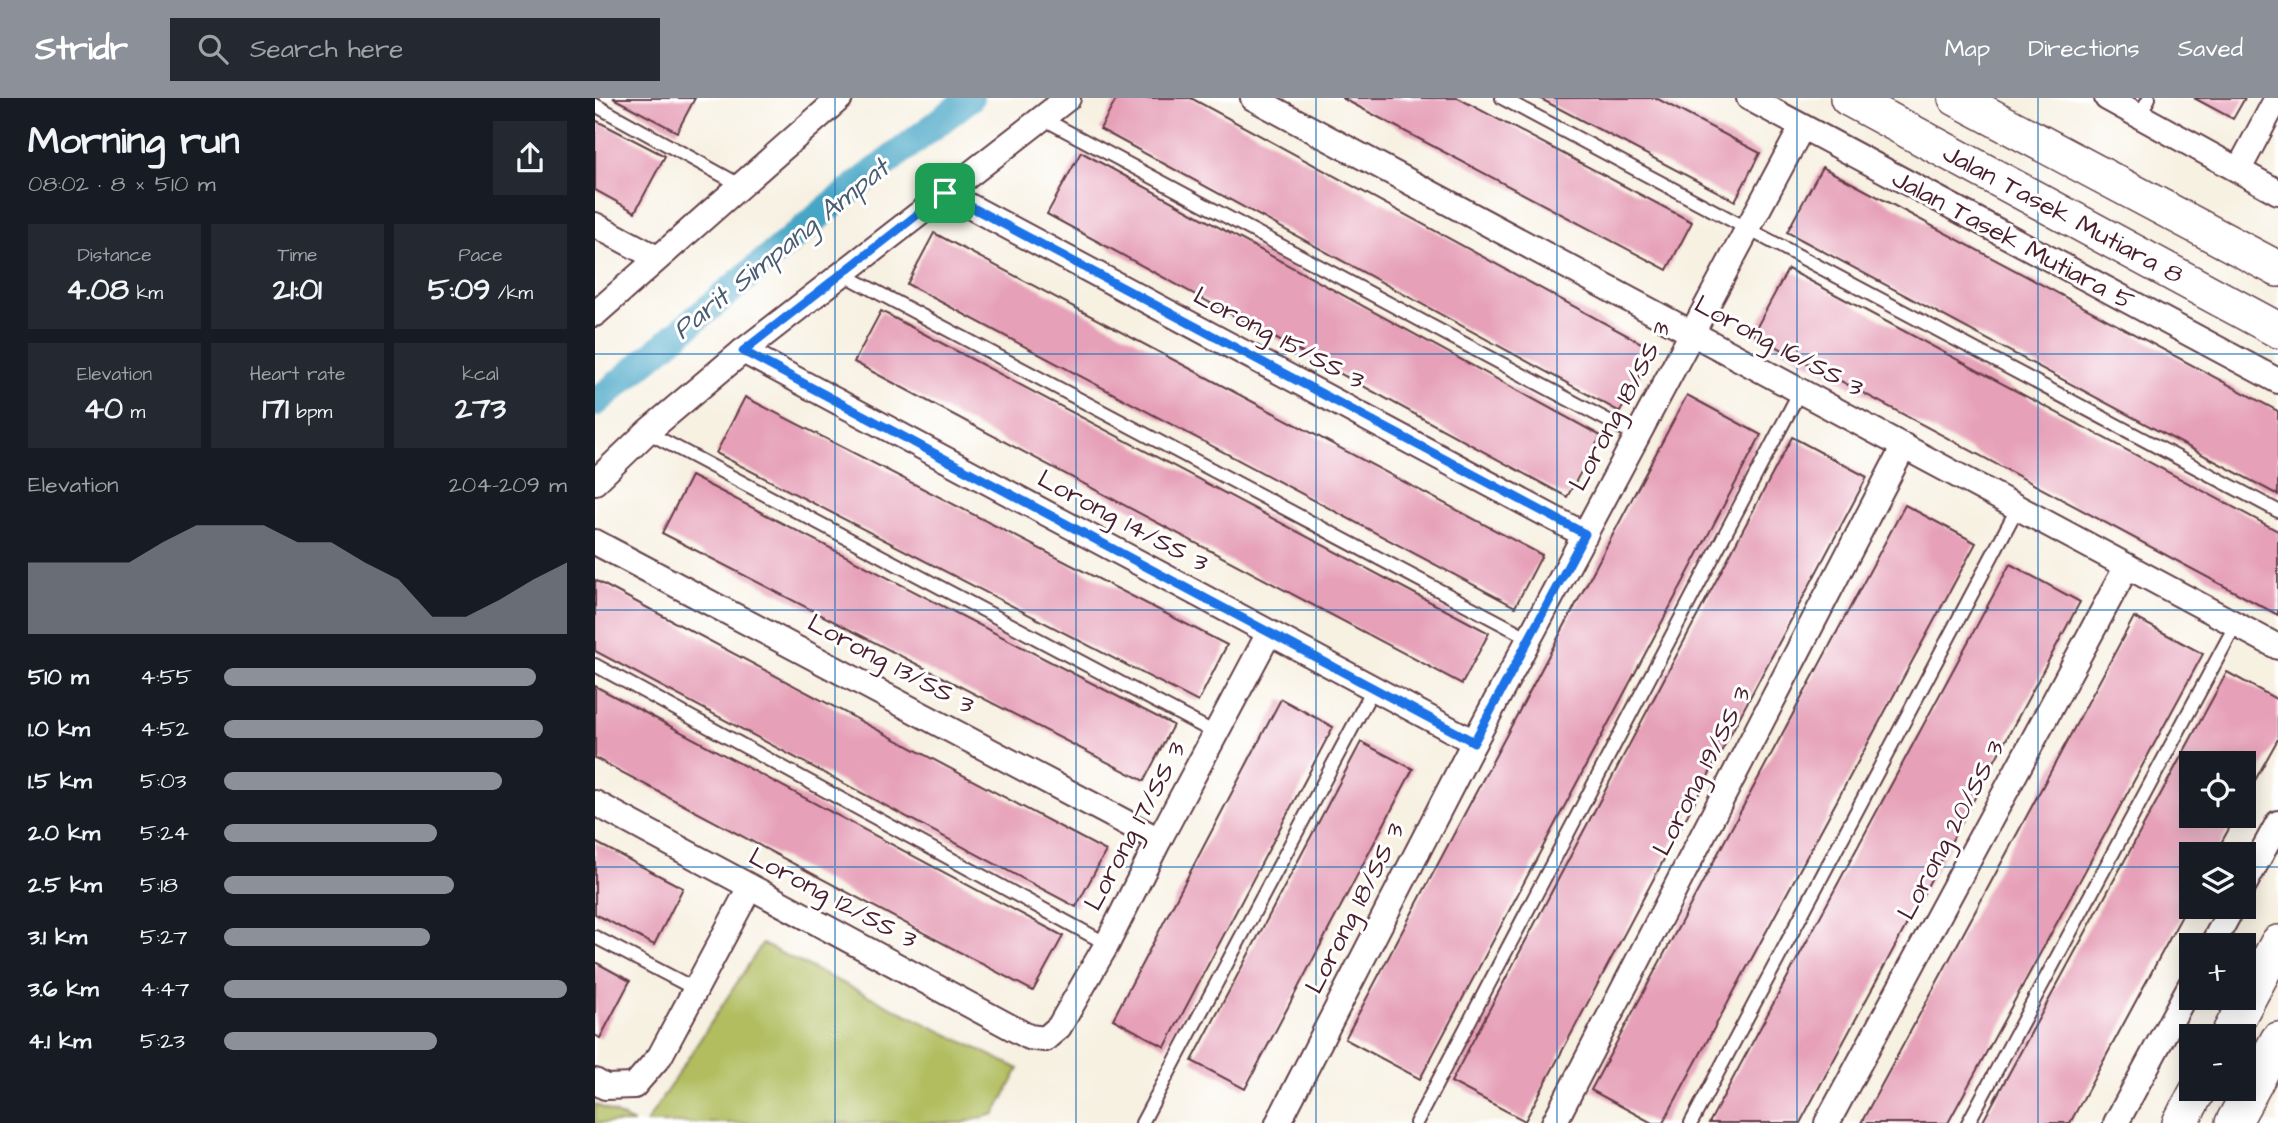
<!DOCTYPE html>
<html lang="en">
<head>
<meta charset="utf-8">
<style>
	body { margin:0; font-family:"Architects Daughter",sans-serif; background:#242831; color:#f1f3f6; height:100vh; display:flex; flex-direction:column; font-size:26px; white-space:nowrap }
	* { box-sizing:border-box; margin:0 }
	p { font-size:23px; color:#9ea1a6 }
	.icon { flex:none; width:38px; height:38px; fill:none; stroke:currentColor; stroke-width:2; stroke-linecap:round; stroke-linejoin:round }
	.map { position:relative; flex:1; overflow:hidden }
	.drawer { display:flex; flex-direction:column; background:#171b24; width:595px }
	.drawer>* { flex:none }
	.fabs { position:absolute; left:1584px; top:653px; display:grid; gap:14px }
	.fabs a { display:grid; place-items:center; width:77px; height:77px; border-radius:0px; background:#171b24; box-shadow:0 4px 18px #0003; font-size:35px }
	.pin { position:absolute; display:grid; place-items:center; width:60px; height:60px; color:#fff; margin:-30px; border-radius:14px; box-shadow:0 4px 10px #0006 }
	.round { display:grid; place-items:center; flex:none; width:74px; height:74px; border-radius:0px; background:#242831 }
	.headline { display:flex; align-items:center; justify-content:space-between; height:119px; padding:0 28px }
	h1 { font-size:38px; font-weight:800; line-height:52px }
	.figures { display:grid; grid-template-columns:repeat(3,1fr); gap:10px; height:119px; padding:7px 28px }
	.figures div { display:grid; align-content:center; border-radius:0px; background:#242831; text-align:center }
	.figures b { font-size:30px; font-weight:800 }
	.figures small { font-size:19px; font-weight:400 }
	.figures p { font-size:19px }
	.chart { height:196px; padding:14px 28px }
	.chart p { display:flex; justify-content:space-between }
	.chart svg { width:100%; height:126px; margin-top:7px; fill:#8c9099; opacity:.7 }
	ul { padding:0 28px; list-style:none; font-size:23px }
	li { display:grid; grid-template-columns:112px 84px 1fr; align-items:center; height:52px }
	li i { height:18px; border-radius:9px; background:#8c9099 }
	header { display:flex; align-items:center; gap:42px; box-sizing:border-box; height:98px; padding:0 35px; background:#8c9099; color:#fff }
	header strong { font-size:33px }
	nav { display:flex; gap:38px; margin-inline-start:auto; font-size:24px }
	.search { width:490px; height:63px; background:#242831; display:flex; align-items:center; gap:18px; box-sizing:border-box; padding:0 24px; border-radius:0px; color:#9ea1a6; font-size:26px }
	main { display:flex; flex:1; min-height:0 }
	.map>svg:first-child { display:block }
	.green { fill:#b1bd5e; stroke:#7e6e44; stroke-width:2 }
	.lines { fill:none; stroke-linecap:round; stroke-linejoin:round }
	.canal { stroke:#47a6c6; stroke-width:28 }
	.building { fill:#e6a0b8 }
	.lane-casing { stroke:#643e46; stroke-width:16 }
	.street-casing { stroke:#643e46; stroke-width:28 }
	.secondary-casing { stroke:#643e46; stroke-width:38 }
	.lane { stroke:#fff; stroke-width:12 }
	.street { stroke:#fff; stroke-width:24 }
	.secondary { stroke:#fff; stroke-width:35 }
	.route-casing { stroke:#fff; stroke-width:14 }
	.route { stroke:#1a73e8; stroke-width:9 }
	.grid { fill:none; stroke:#1f6fb2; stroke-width:2; stroke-opacity:0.55 }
	.labels { text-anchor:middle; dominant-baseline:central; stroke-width:6; stroke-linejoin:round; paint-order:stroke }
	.street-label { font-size:26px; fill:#4a1f2b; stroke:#fff }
	.water-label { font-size:28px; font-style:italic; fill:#495c71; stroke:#fff }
</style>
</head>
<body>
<header>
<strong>Stridr</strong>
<div class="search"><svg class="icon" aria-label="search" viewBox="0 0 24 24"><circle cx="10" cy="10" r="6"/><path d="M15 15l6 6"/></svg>Search here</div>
<nav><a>Map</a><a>Directions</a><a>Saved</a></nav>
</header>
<main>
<section class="drawer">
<div class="headline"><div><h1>Morning run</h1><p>08:02 · 8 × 510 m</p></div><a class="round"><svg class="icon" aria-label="share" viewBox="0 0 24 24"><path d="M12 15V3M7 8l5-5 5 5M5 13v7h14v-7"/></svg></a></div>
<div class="figures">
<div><p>Distance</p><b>4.08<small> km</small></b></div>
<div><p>Time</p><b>21:01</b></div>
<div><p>Pace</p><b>5:09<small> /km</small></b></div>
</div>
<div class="figures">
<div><p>Elevation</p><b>40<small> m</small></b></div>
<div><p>Heart rate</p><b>171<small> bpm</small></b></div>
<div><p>kcal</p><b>273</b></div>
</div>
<div class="chart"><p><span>Elevation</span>204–209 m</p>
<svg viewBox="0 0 160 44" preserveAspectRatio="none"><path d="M0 44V19L10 19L20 19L30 19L40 12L50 6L60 6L70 6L80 12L90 12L100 19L110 25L120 38L130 38L140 32L150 25L160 19V44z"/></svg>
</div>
<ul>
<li><b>510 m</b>4:55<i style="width:91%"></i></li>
<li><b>1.0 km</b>4:52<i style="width:93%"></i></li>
<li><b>1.5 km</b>5:03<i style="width:81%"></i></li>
<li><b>2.0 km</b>5:24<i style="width:62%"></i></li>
<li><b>2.5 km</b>5:18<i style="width:67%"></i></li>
<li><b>3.1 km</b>5:27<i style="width:60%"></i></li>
<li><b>3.6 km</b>4:47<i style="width:100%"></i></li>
<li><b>4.1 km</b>5:23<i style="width:62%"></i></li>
</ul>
</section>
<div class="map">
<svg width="1683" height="1025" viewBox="0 0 1683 1025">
	<rect width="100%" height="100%" fill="#fff"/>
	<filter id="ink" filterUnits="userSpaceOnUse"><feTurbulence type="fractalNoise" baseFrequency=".0143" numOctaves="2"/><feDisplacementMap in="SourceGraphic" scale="14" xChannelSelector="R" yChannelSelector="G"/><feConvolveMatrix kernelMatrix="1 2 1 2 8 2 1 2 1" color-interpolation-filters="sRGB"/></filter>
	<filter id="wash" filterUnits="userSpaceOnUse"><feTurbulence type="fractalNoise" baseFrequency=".00686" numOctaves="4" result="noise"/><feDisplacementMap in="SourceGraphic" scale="28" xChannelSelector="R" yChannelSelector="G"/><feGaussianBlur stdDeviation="1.57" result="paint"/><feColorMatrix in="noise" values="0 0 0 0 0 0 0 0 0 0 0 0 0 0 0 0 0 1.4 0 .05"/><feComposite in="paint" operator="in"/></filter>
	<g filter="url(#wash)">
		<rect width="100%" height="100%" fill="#f7f1e2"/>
		<g class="green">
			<polygon points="167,846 424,971 400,1016 367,1025 51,1025"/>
			<polygon points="0,1006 39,1025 0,1025"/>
		</g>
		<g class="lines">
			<polyline class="canal" points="0,305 243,102 375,0"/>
		</g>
		<g id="blocks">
			<g class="building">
				<polygon points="18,0 100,0 82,34"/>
				<polygon points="522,0 596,0 1059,252 1025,314 505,31"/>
				<polygon points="747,0 863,0 1097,124 1072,172"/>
				<polygon points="944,0 1061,0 1165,55 1140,103"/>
				<polygon points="1599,0 1650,0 1638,21"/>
				<polygon points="0,22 70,58 40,114 0,92"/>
				<polygon points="486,54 1006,338 972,399 452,116"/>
				<polygon points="1227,69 1683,313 1683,397 1192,134"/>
				<polygon points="339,135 947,457 920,509 312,186"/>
				<polygon points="1193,171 1683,433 1683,517 1158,236"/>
				<polygon points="286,213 894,535 867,586 259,264"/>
				<polygon points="1092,297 1166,337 825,981 750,941"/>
				<polygon points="150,299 632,547 603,604 121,355"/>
				<polygon points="1197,339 1272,379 930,1023 856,984"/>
				<polygon points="96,378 578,627 549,683 67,435"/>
				<polygon points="1310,407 1381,445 1068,1025 1057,1025 996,992"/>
				<polygon points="1415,466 1485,504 1205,1025 1114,1025"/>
				<polygon points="0,482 511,753 481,809 0,553"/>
				<polygon points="1539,519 1608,556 1353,1025 1266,1025"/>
				<polygon points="1632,574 1683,602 1683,641 1648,704 1648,665 1596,665 1596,718 1641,718 1620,756 1596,756 1596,801 1475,1025 1387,1025"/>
				<polygon points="0,588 468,838 438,893 0,660"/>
				<polygon points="686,601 738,629 570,949 518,921"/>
				<polygon points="766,644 818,671 650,991 597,963"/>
				<polygon points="0,744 88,790 59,847 0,816"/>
				<polygon points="0,864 35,883 5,940 0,937"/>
			</g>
		</g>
	</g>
	<g filter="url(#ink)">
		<use href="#blocks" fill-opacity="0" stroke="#643e46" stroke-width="2"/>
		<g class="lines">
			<defs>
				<g id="lane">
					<polyline points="907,0 1683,413"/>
					<polyline points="0,7 145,87"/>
					<polyline points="1544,18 1554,0"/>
					<polyline points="447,20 1042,338"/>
					<polyline points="248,176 934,540"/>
					<polyline points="52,334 622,636"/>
					<polyline points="0,567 512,846"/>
					<polyline points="0,839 100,891"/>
					<polyline points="547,1025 778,591"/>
					<polyline points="821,1025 1205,293"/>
					<polyline points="1096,1025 1423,409"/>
					<polyline points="1373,1025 1641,526"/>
				</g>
				<g id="street">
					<polyline points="658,0 1683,549"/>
					<polyline points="1154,0 1683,283"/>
					<polyline points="1512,0 1683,94"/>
					<polyline points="1644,71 1682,0"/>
					<polyline points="350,95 990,437"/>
					<polyline points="0,127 62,160"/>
					<polyline points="0,216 245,0"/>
					<polyline points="148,253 879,644"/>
					<polyline points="0,384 52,334 148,253 473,0"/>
					<polyline points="0,444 564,742"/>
					<polyline points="0,705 434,939 450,941 464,929 512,846 564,742 674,535"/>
					<polyline points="1648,789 1683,725"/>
					<polyline points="1617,847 1638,808"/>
					<polyline points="0,983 10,989 39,988 65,958 155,789"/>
					<polyline points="683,1025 879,644 1207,29"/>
					<polyline points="959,1025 1309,348"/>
					<polyline points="1232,1025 1532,468"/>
					<polyline points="1521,1025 1596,886"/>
				</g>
				<g id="secondary">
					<polyline points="1253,0 1683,232"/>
					<polyline points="1361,0 1683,171"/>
					<polyline points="1633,938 1683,845"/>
					<polyline points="1585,1025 1604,990"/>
					<polyline points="1638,1025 1683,942"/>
				</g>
			</defs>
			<use href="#lane" class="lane-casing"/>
			<use href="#street" class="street-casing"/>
			<use href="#secondary" class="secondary-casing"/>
			<use href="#lane" class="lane"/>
			<use href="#street" class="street"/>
			<use href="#secondary" class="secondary"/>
		</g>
	</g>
	<g class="lines" filter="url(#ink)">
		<defs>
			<polygon id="route" points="350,95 990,436 879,644 148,253"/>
		</defs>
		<use href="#route" class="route-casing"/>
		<use href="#route" class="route"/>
	</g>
	<path class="grid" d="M 240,0 L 240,1025M 481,0 L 481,1025M 721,0 L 721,1025M 962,0 L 962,1025M 1202,0 L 1202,1025M 1443,0 L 1443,1025M 0,256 L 1683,256M 0,512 L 1683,512M 0,769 L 1596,769M 1648,769 L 1683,769"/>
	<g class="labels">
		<g class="street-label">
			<text transform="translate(1468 116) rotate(28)">Jalan Tasek Mutiara 8</text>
			<text transform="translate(1418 142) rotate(28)">Jalan Tasek Mutiara 5</text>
			<text transform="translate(684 240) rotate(28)">Lorong 15/SS 3</text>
			<text transform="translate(1184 248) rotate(28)">Lorong 16/SS 3</text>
			<text transform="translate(1025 308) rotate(-62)">Lorong 18/SS 3</text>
			<text transform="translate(528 423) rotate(28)">Lorong 14/SS 3</text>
			<text transform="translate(296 566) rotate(28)">Lorong 13/SS 3</text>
			<text transform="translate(1107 673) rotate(-63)">Lorong 19/SS 3</text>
			<text transform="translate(540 728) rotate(-62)">Lorong 17/SS 3</text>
			<text transform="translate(1356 732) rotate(-62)">Lorong 20/SS 3</text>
			<text transform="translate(238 800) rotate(28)">Lorong 12/SS 3</text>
			<text transform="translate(760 810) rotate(-63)">Lorong 18/SS 3</text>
		</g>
		<g class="water-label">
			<text transform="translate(186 151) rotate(-39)">Parit Simpang Ampat</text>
		</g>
	</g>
</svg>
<div class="fabs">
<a><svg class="icon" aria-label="locate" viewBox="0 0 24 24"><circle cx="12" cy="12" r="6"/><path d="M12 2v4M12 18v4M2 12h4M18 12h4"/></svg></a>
<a><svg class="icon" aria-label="layers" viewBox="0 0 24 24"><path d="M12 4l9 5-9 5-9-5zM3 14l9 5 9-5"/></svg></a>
<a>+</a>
<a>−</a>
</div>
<div class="pin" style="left:350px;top:95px;background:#1e9e55"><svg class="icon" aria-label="arrive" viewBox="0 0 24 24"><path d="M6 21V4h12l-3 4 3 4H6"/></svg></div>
</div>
</main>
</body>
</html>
